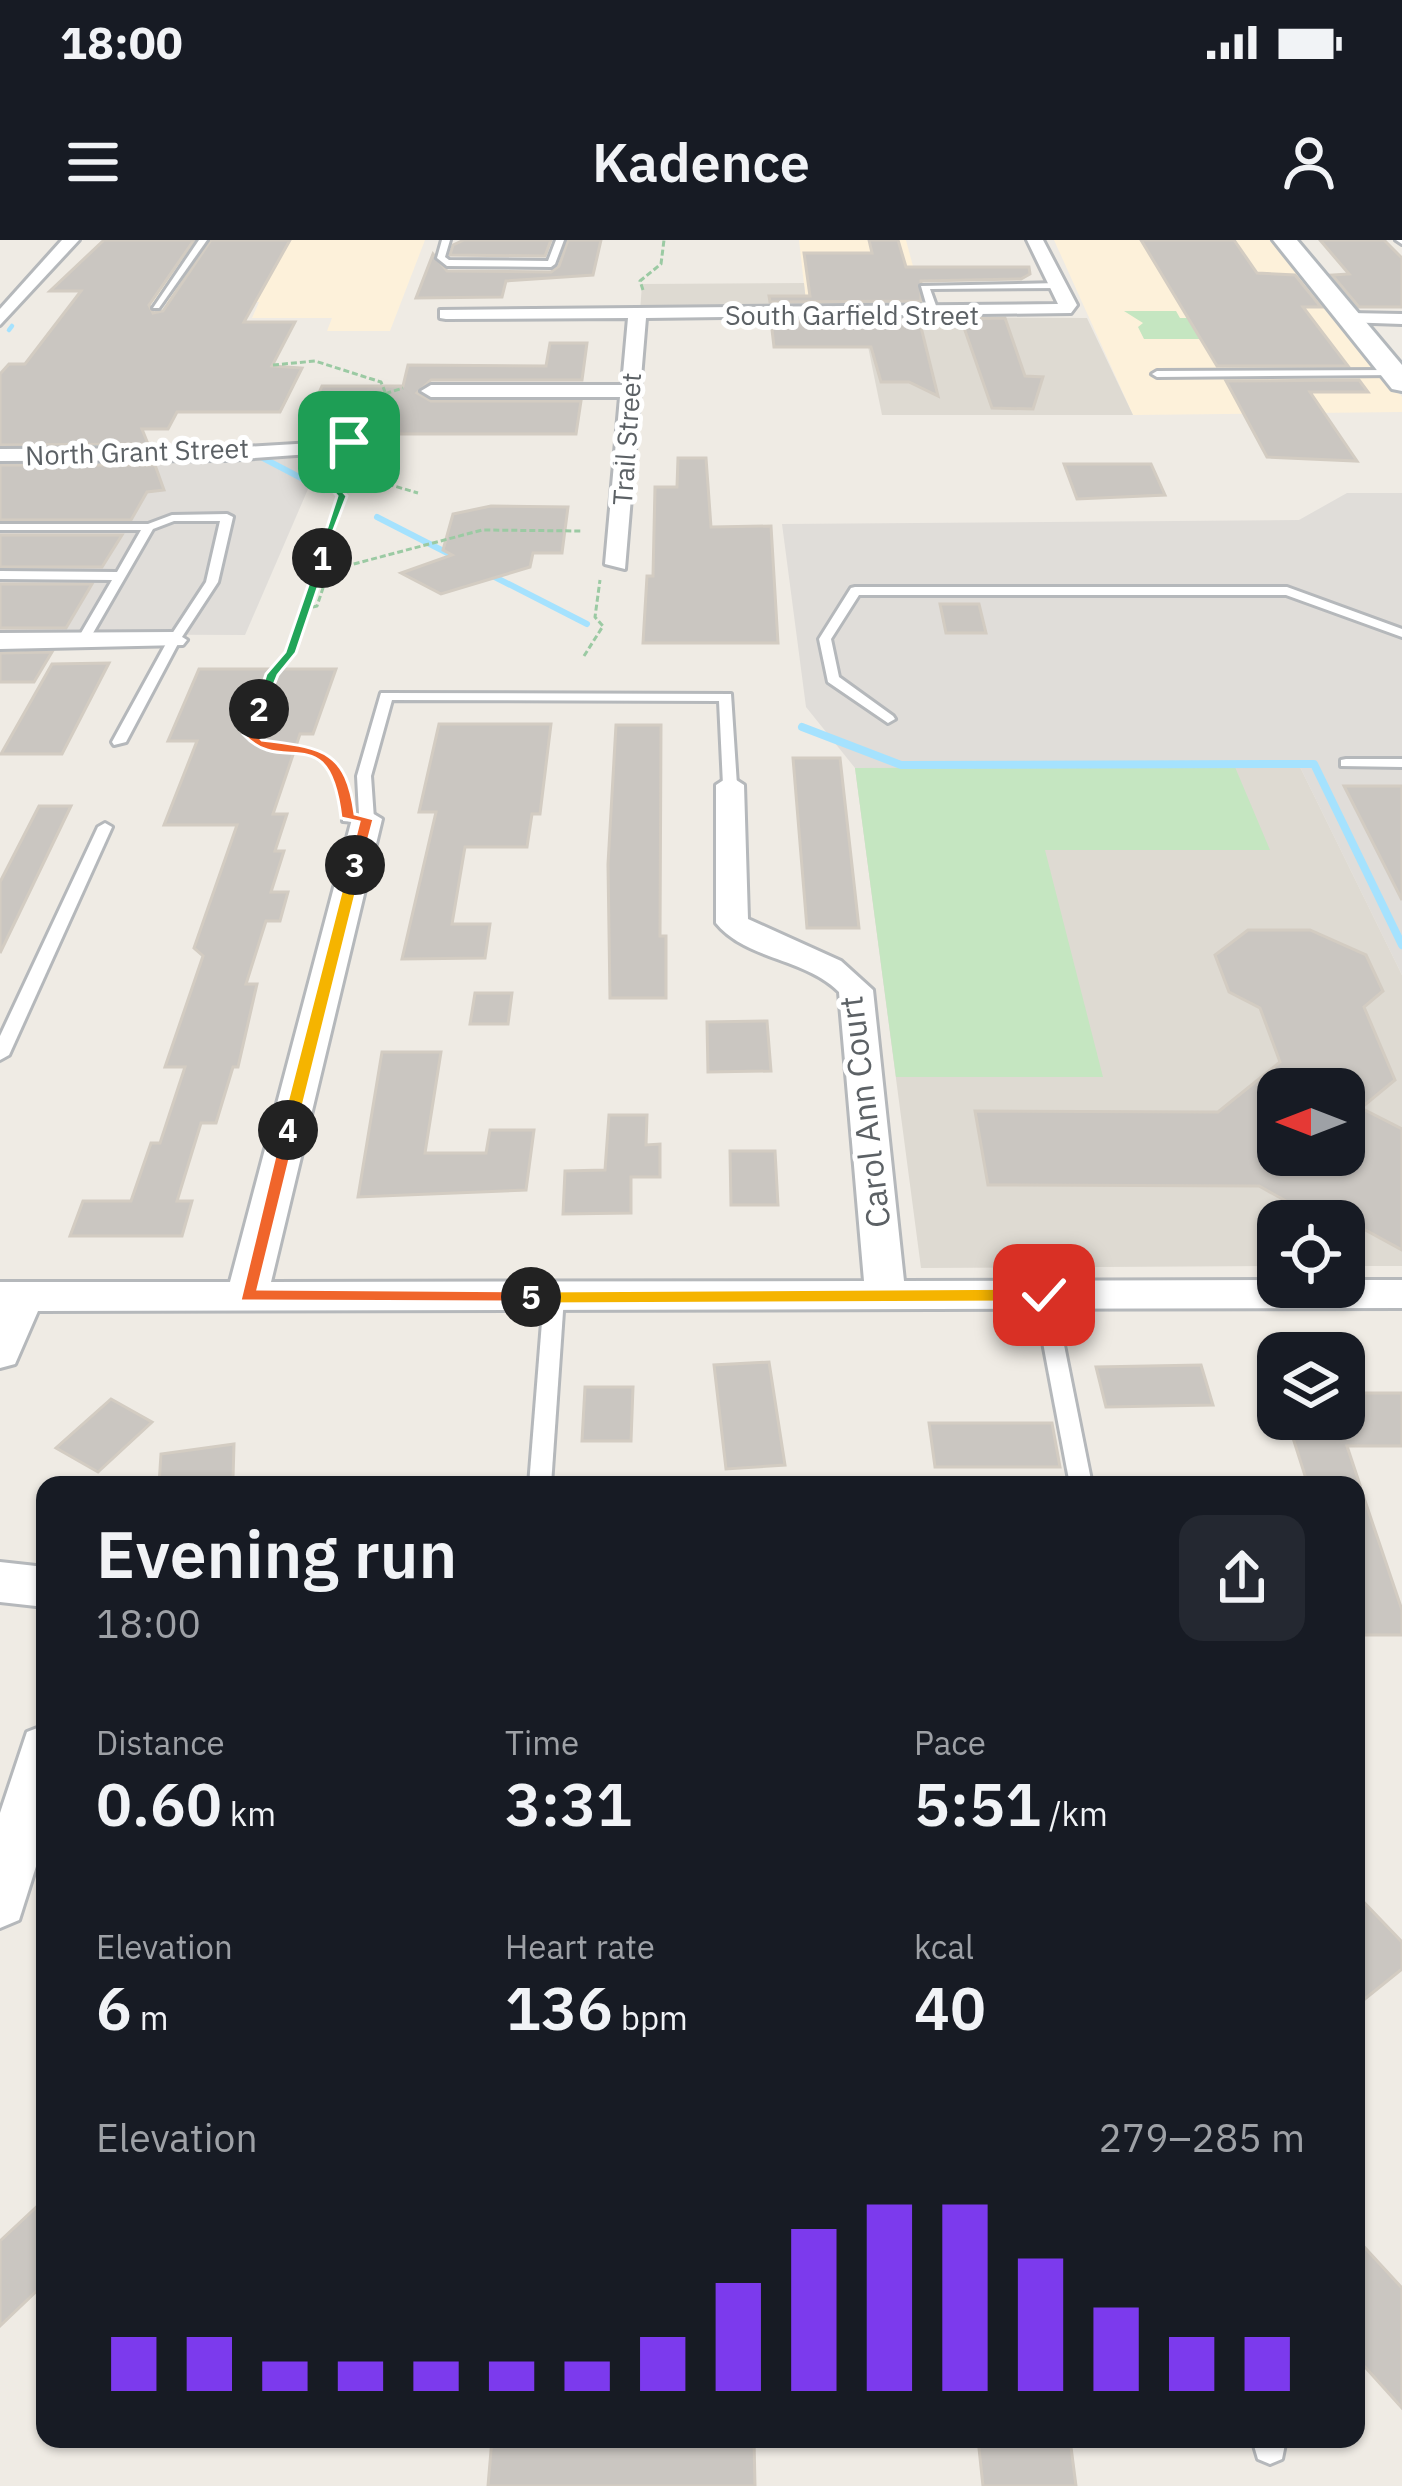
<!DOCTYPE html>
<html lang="en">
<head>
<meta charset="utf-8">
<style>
	body { margin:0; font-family:"IBM Plex Sans",sans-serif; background:#242831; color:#f1f3f6; height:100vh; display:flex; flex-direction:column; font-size:45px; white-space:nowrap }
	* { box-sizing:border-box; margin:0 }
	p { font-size:39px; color:#9ea1a6 }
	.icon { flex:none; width:66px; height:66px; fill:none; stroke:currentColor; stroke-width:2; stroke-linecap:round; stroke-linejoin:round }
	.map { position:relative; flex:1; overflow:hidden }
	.panel { position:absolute; left:36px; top:1236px; width:1329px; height:972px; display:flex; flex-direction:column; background:#171b24; border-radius:24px; box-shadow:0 3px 9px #0004 }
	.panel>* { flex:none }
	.needle { width:78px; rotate:270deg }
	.tools { position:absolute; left:1257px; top:828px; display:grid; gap:24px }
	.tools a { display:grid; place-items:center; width:108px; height:108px; border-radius:24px; background:#171b24; box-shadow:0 3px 9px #0004; font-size:60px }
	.pin { position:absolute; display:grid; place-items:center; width:102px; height:102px; color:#fff; margin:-51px; border-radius:24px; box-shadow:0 6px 18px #0006 }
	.km { position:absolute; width:60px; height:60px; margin:-30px; border-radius:50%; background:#222; color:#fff; font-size:33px; line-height:60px; text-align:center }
	.round { display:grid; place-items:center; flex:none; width:126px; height:126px; border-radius:24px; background:#242831 }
	.head { display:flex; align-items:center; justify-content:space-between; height:204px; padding:0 60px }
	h1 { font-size:66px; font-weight:600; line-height:90px }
	.metrics { display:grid; grid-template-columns:repeat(3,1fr); gap:18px; height:204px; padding:12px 60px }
	.metrics div { display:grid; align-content:center }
	.metrics b { font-size:60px; font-weight:600 }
	.metrics small { font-size:33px; font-weight:400 }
	.metrics p { font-size:33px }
	.chart { height:336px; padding:24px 60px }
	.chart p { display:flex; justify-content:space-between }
	.chart svg { width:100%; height:216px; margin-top:12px; stroke:#7c3aed; stroke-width:6 }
	.status { display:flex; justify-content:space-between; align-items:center; height:84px; padding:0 60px; background:#171b24; direction:ltr }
	.status svg { height:33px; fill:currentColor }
	header { display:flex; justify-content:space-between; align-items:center; height:156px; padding:0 60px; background:#171b24; font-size:54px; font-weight:600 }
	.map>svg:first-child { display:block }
	.commercial { fill:#fdf1da }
	.industrial { fill:#e0ddd9 }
	.education { fill:#dedad2; fill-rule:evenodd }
	.green { fill:#c5e6c1 }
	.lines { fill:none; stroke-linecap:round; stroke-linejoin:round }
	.stream-far2 { stroke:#a5e2fe; stroke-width:4.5 }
	.stream-far1 { stroke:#a5e2fe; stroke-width:6 }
	.stream { stroke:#a5e2fe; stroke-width:8 }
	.building { fill:#cac6c1; stroke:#d3ccc2; stroke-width:3; fill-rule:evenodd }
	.lane-casing { stroke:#b5b8bb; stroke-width:6 }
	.street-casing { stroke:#b5b8bb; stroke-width:6 }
	.secondary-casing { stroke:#b3b8bc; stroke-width:6 }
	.path-far1 { stroke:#9bcaa3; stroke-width:3; stroke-dasharray:6 3; stroke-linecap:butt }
	.path { stroke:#9bcaa3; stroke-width:4.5; stroke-dasharray:9 4.5; stroke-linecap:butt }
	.lane { fill:#fff; fill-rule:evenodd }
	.street { fill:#fff; fill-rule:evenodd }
	.secondary { fill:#fff; fill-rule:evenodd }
	.split-1 { fill:#22a559; stroke:#fff; stroke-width:3 }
	.split-2 { fill:#22a559; stroke:#fff; stroke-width:3 }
	.split-3 { fill:#f0652b; stroke:#fff; stroke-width:3 }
	.split-4 { fill:#f5b400; stroke:#fff; stroke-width:3 }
	.split-5 { fill:#f0652b; stroke:#fff; stroke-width:3 }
	.split-6 { fill:#f5b400; stroke:#fff; stroke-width:3 }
	.labels { text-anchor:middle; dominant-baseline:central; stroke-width:10; stroke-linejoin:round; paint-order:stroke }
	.far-street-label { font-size:27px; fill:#5c6165; stroke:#fff }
	.street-label { font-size:33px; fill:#5c6165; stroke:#fff }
</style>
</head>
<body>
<div class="status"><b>18:00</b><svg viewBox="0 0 49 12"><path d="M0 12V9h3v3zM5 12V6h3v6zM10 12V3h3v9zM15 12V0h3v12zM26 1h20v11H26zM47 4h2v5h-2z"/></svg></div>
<header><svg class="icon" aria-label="menu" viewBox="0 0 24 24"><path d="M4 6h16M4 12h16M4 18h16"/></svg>Kadence<svg class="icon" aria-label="person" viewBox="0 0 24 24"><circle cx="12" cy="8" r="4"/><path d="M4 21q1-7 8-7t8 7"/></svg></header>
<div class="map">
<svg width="1402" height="2246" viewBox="0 0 1402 2246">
	<rect width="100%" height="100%" fill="#efebe4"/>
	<g class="commercial">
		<polygon points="194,0 425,0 390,91 327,91 332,78 252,78 259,62 150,62"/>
		<polygon points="799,0 906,0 925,71 807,71"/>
		<polygon points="1054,0 1271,0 1402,157 1402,172 1133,175"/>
	</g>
	<g class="industrial">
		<polygon points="0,210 324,212 245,395 0,394"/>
		<polygon points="1347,253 1402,253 1402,735 1300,527 855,528 806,467 782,284 1299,280"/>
	</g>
	<g class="education">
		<polygon points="804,43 807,71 640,72 642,44"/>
		<polygon points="862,77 1087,78 1133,175 882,175"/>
		<path d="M 1300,527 L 1402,735 L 1402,1026 L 1344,1026 L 1344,981 L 1278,981 L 1278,1026 L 921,1028 L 855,528 ZM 1278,849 L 1344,849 L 1344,915 L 1278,915 Z"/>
	</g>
	<g class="green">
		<polygon points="1124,71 1176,71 1180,78 1273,78 1253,99 1144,99 1138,87 1143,83"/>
		<polygon points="1235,527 1270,610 1045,610 1103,837 896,837 855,528"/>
	</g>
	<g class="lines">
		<polyline class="stream-far2" points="9,90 12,86"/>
		<g class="stream-far1">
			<polyline points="34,206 238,209"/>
			<polyline points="255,214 324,250"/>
			<polyline points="377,277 461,320"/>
			<polyline points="483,331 587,384"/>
		</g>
		<polyline class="stream" points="802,487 901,525 1314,524 1402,705"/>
	</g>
	<g class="building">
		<polygon points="104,0 194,0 149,65 153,73 163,71 211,0 290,0 244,82 295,82 272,126 302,128 280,172 177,172 168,189 142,189 148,204 0,205 0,134 9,124 25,124 81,51 50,51"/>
		<polygon points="464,0 551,0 545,16 450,15 453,5"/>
		<polygon points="568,0 601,0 593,35 506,41 502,57 416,58 433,14 447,31 551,32 559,26"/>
		<polygon points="869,0 898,0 906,27 1029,27 1030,34 1021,39 921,41 921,61 770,62 769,56 810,56 804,13 872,13"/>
		<polygon points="1141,0 1234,0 1257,33 1295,35 1321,67 1303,67 1348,126 1217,126"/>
		<polygon points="1320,0 1384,0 1402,18 1402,67 1359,67 1332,35 1349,34"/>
		<polygon points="1005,78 1025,136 1043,137 1033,169 992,168 961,79"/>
		<polygon points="919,79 938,156 909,142 881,142 871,107 774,107 771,81"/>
		<polygon points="550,103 587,103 582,140 431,140 417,153 431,161 581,161 576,194 301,194 322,146 403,146 408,125 546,126"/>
		<polygon points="1359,140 1368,152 1310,152 1357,221 1267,217 1226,141"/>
		<polygon points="678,218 706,218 711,287 771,286 778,403 643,403 647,336 653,336 655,247 677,247"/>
		<polygon points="1064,224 1151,224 1165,255 1077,259"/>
		<polygon points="0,225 155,225 164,250 147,252 131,280 0,280"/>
		<polygon points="491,266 568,267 562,313 533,313 530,327 441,354 401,333 452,315 443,310 453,274"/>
		<polygon points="0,295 122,295 102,327 0,327"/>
		<polygon points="0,344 92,344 66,388 0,388"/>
		<polygon points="940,364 979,364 986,393 946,393"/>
		<polygon points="52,412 34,442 0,442 0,413"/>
		<polygon points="109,423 62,514 1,514 52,424"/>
		<polygon points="199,429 336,429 313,494 300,494 273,574 287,574 275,611 284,611 271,652 288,652 280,681 266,681 246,744 257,744 238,827 233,827 216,883 201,883 177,961 192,961 182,996 70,996 83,961 131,961 151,903 160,903 185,827 165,827 203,716 194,708 237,585 164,585 197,501 168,501"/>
		<polygon points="439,484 551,484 540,574 532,574 527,607 465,607 452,684 490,684 485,718 402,719 436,572 419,572"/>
		<polygon points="616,485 661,485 660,696 666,696 666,758 610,758 608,624"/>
		<polygon points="793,518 840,518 859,688 807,688"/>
		<polygon points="1344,546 1402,546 1402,660"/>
		<polygon points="39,566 71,566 0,713 0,642"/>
		<path d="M 1248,690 L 1310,690 L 1366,715 L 1383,751 L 1364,767 L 1395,840 L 1361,868 L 1402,889 L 1402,1010 L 1347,980 L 1322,981 L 1259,946 L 988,945 L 975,871 L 1218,872 L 1280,822 L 1260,768 L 1229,752 L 1215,715 ZM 1278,849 L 1344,849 L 1344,915 L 1278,915 Z"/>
		<polygon points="475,753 512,753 508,784 470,784"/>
		<polygon points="767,781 771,831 708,832 707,782"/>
		<polygon points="382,812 441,812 425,913 486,913 490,890 534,890 526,950 358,957"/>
		<polygon points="609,875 647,875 646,905 660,904 660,937 631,937 631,973 563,974 565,931 605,930"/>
		<polygon points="730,911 775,911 778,965 731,965"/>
		<polygon points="769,1122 785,1225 726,1229 714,1125"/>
		<polygon points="1201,1125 1213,1165 1106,1167 1096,1127"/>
		<polygon points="585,1147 633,1147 631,1201 582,1201"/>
		<polygon points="1344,1153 1402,1153 1402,1206 1347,1206 1360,1245 1308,1245 1293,1198 1344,1198"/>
		<polygon points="111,1159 152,1182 98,1232 56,1208"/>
		<polygon points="929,1183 1052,1183 1060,1227 935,1227"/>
		<polygon points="234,1204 233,1239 159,1245 161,1214"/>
		<polygon points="1361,1249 1402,1370 1402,1395 1356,1395 1356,1250"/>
		<polygon points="1356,1654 1402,1702 1402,1729 1356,1766"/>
		<polygon points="45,1959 45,2043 0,2086 0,2001"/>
		<polygon points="1356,1998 1402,2048 1402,2168 1356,2117"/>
		<polygon points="492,2199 754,2199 755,2246 488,2246"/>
		<polygon points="978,2199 1070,2199 1076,2246 983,2246"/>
	</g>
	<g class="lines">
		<defs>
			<g id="lane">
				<polygon points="199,0 207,0 159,68 153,68"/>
				<polygon points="442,0 450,0 445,17 449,20 548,21 556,0 564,0 555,24 551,27 447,26 437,18"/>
				<polygon points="1396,0 1402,0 1402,4"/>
				<polygon points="1058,43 1061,48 930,49 939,74 934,77 929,74 921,46"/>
				<polygon points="1394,130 1397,135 1157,137 1152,134 1157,131"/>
				<polygon points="227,274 233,277 218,342 180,400 126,502 114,505 112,502 168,400 206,342 220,281 174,281 153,289 89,400 83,404 77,400 112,340 0,339 0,331 117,332 141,290 0,290 0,284 148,284 172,275"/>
				<polygon points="1287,347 1402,389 1402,397 1286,355 859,355 831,399 839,437 893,476 895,479 888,483 828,442 819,399 851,348 855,347"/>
				<polygon points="381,453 731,454 737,545 730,549 723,545 719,461 392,460 371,536 374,579 367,583 343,581 343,575 359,574 357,536"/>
				<polygon points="1346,519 1402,519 1402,527 1341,526 1341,520"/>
				<polygon points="105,583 112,587 9,815 0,820 0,796 98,587"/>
				<polygon points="1044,1048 1054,1055 1092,1245 1070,1245 1034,1055"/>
				<polygon points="554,1050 564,1057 551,1245 529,1245 544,1057"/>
				<polygon points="1252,2199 1286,2199 1282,2219 1270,2224 1258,2219"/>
			</g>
			<g id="street">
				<polygon points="62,0 79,0 0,85 0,69"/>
				<polygon points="1027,0 1043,0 1077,65 1071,73 646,78 625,329 605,324 620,157 431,157 421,151 431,145 622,145 628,78 446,79 440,78 440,70 1058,64"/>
				<polygon points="1350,73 1402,74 1402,84 1344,82 1344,74"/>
				<polygon points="346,201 353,203 353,211 227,220 0,221 0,209 227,208"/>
				<polygon points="174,392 187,400 183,405 0,409 0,393"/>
				<path d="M 730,536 L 744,545 L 748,679 L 841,721 L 873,750 L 904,1041 L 1278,1040 L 1278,1047 L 1344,1047 L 1344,1040 L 1402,1040 L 1402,1068 L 38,1071 L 15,1124 L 0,1128 L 0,1042 L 230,1042 L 352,579 L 367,570 L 382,579 L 271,1042 L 864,1041 L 839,752 C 805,718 746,720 716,683 L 716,545 Z"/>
				<polygon points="0,1322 45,1327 45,1367 0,1362"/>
				<polygon points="45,1485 45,1598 19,1680 0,1688 0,1573 27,1492"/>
			</g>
			<polygon id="secondary" points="1273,0 1297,0 1402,125 1402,151 1392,149"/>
		</defs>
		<use href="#lane" class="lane-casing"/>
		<use href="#street" class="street-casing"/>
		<use href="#secondary" class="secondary-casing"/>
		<g class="path-far1">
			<polyline points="643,50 640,41 661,24 664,0"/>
			<polyline points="273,125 315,121 381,142 385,152"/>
			<polyline points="357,186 374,172 381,155 403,148"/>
			<polyline points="334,247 384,243 418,253"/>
			<polyline points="318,328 350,325 482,290 583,291"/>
			<polyline points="304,369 317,366 330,327"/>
			<polyline points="584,416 603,386 595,377 600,340"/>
			<polyline points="271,437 291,413 342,256 329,244 334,230"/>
		</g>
		<path class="path" d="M 272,434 L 250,494 C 279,515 316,504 339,535"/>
		<use href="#lane" class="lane"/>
		<use href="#street" class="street"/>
		<use href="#secondary" class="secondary"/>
	</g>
	<polygon class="split-1" points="345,200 354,202 334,241 347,256 322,321 317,318 337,256 324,241"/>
	<polygon class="split-2" points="318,316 328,318 296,413 278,435 263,472 254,472 266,434 285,412"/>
	<path class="split-3" d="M 254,467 L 265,469 L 256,493 L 262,500 C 321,508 346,508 355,574 L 374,579 L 361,628 L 348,625 L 359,582 L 341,578 C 329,475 283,539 243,494 Z"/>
	<polygon class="split-4" points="355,620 363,625 297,890 288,896 280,890 348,625"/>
	<polygon class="split-5" points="282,887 297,890 258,1049 531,1051 541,1057 538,1062 240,1061"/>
	<polygon class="split-6" points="1044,1048 1054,1055 1044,1062 531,1064 522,1057 531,1051"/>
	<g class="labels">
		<g class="far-street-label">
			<text x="852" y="74">South Garfield Street</text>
			<text transform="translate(626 199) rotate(-86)">Trail Street</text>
			<text transform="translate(137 211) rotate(-2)">North Grant Street</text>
		</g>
		<g class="street-label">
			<text transform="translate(864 872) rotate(-97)">Carol Ann Court</text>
		</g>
	</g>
</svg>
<div class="tools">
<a><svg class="needle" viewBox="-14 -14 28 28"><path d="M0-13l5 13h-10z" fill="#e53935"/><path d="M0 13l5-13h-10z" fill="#9ea1a6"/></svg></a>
<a><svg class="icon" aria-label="locate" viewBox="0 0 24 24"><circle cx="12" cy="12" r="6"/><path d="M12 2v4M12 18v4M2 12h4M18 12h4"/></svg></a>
<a><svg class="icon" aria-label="layers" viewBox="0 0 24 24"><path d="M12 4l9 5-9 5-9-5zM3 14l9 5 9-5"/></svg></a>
</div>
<div class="pin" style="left:349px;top:202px;background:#1e9e55"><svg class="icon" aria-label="arrive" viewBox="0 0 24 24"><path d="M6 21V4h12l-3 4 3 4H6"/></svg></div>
<div class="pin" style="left:1044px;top:1055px;background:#d93025"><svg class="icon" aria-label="check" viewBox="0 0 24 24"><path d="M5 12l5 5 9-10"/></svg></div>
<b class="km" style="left:322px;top:318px">1</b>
<b class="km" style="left:259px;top:469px">2</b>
<b class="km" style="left:355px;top:625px">3</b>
<b class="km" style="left:288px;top:890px">4</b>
<b class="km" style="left:531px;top:1057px">5</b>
<section class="panel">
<div class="head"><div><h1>Evening run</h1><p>18:00</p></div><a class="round"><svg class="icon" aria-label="share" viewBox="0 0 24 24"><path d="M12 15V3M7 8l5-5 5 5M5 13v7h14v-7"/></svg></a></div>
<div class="metrics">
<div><p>Distance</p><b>0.60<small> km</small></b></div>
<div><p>Time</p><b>3:31</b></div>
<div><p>Pace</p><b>5:51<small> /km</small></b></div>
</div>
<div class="metrics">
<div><p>Elevation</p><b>6<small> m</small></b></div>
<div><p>Heart rate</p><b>136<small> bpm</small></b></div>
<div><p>kcal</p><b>40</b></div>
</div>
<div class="chart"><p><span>Elevation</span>279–285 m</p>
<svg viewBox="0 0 160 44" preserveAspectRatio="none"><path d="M5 44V33M15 44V33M25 44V38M35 44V38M45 44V38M55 44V38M65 44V38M75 44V33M85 44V22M95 44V11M105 44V6M115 44V6M125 44V17M135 44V27M145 44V33M155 44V33"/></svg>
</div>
</section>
</div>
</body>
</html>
